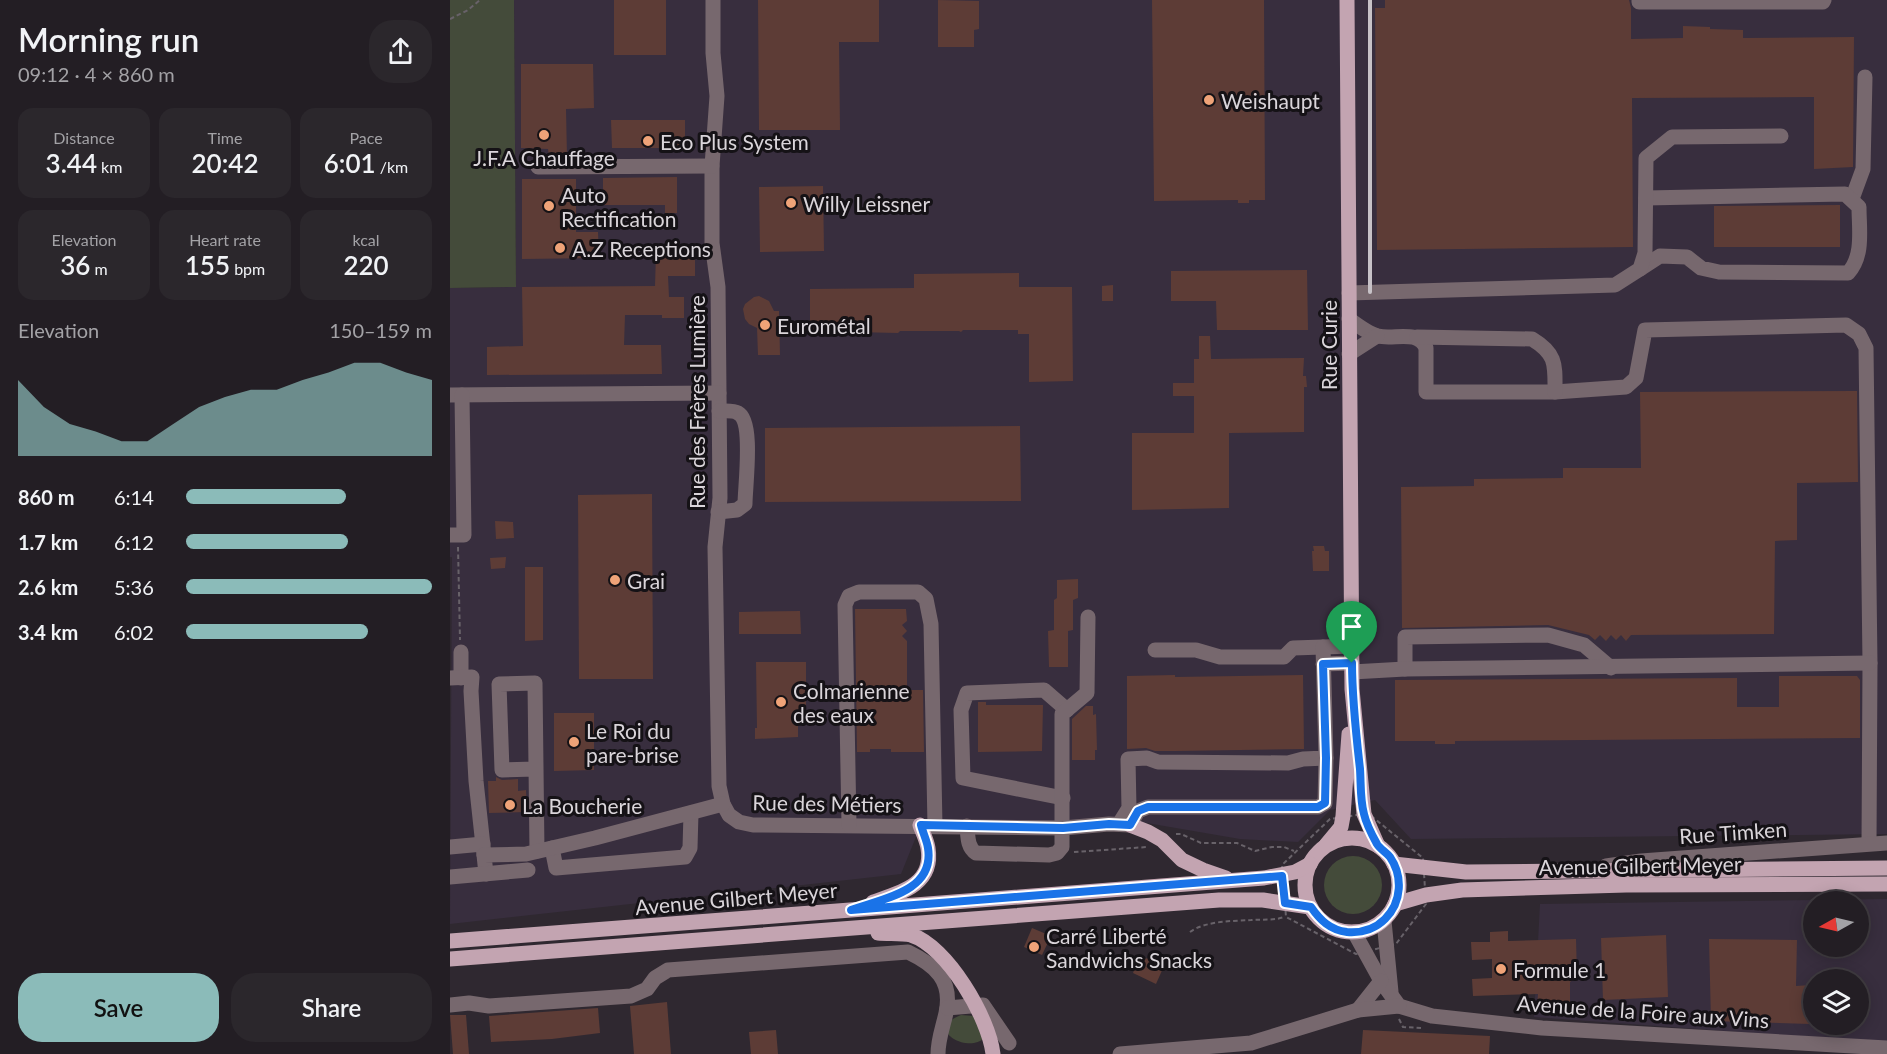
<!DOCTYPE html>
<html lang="en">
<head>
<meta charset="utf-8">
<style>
	body { margin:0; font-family:Lato,sans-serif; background:#2b272c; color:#f1f3f6; height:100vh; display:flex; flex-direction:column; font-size:22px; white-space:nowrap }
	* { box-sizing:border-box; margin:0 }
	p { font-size:20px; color:#a3a2a6 }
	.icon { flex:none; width:33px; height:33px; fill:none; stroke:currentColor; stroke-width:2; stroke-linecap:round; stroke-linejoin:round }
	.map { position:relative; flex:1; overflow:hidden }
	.panel { display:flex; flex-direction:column; background:#231e24; width:450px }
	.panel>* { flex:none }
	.needle { width:39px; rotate:262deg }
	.buttons { position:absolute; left:1353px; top:891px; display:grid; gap:12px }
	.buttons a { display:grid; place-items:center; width:66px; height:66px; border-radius:50%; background:#231e24; box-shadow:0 3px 15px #0003,0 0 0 2px #403c41; font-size:30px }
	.pin { position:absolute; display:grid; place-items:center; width:51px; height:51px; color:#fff; margin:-62px -26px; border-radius:50% 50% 50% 0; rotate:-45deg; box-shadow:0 0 6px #0007 }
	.pin .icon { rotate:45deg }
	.round { display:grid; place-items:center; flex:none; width:63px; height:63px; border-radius:24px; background:#2b272c }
	.head { display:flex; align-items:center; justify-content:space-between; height:102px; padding:0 18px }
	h1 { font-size:33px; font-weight:600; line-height:45px }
	.figures { display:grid; grid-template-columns:repeat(3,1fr); gap:9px; height:102px; padding:6px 18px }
	.figures div { display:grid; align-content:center; border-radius:15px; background:#2b272c; text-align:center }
	.figures b { font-size:26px; font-weight:600 }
	.figures small { font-size:16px; font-weight:400 }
	.figures p { font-size:16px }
	.chart { height:168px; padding:12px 18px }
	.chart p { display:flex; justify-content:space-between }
	.chart svg { width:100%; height:108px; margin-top:6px; fill:#8bbbb9; opacity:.7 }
	.cta { display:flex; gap:12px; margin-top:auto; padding:12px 18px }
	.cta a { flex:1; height:69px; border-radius:24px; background:#8bbbb9; color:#111; font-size:24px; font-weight:600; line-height:69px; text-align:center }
	.cta a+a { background:#2b272c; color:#f1f3f6 }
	ul { padding:0 18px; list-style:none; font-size:20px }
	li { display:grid; grid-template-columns:96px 72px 1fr; align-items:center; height:45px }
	li i { height:15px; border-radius:8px; background:#8bbbb9 }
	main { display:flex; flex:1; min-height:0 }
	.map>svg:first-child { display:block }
	.industrial { fill:#382e3e; fill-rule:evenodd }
	.green { fill:#444b3a }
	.building { fill:#5d3c36 }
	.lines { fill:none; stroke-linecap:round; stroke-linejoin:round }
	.path { stroke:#686269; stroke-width:2; stroke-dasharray:4.5 3; stroke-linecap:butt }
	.minor { stroke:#77686e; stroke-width:15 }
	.major { stroke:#c3a4b1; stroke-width:15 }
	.rail { stroke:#c7c2c7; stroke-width:4 }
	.route-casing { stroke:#fff; stroke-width:12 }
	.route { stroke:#1a73e8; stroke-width:8 }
	.poi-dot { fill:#efa378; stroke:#151216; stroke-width:2 }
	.labels { text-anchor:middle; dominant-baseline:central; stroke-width:6; stroke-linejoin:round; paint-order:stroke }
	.poi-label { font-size:21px; fill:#dad5da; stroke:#151216; text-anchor:start }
	.street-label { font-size:21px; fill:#dad5da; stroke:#151216 }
</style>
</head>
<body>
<main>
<section class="panel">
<div class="head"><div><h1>Morning run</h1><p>09:12 · 4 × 860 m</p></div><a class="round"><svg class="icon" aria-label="share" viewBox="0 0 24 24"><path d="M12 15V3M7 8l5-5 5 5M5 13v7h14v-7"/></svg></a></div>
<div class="figures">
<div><p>Distance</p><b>3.44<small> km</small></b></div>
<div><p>Time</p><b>20:42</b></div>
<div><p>Pace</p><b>6:01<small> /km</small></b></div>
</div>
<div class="figures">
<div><p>Elevation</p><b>36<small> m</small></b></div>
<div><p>Heart rate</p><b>155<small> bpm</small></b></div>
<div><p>kcal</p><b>220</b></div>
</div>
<div class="chart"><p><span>Elevation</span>150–159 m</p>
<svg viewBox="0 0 160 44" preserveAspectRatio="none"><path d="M0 44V13L10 24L20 31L30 34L40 38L50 38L60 31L70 24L80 20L90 17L100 17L110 13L120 10L130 6L140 6L150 10L160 13V44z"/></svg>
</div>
<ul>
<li><b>860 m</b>6:14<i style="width:65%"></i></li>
<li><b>1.7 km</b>6:12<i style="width:66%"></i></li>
<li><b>2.6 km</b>5:36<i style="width:100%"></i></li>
<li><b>3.4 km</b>6:02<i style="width:74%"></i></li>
</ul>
<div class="cta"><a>Save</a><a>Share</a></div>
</section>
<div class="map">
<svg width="1437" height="1054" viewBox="0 0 1437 1054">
	<rect width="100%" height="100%" fill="#2f2830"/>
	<g class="industrial">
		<polygon points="64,0 1437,0 1437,834 961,839 925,800 880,810 848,842 790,839 691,822 472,822 451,874 0,924 2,557 0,557 0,288 66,287"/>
		<path d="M 1437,899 L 1437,1043 L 1084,1017 L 1090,904 ZM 1364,902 L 1408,902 L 1408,946 L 1364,946 ZM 1364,980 L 1408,980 L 1408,1024 L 1364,1024 Z"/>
	</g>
	<g class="green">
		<polygon points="0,0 64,0 66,287 0,288"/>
		<circle cx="903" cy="885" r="29"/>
		<path d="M 511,1015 L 524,1016 L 534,1038 C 519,1054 473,1030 511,1015 Z"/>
	</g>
	<g class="building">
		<rect x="164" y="0" width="52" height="55"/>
		<polygon points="308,0 429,0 429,42 389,42 390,130 309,130"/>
		<polygon points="488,0 529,1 529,29 524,30 524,47 488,47"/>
		<polygon points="702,0 814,0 815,200 799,200 799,203 788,203 788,200 704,201"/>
		<polygon points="935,0 1179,0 1181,8 1181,39 1233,38 1233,26 1260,27 1260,29 1293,30 1293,38 1404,37 1403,167 1364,169 1364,97 1182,98 1183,247 927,250 925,8 935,8"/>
		<polygon points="71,64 143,64 144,108 116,109 117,157 99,157 98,149 71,148"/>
		<polygon points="161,120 235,120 235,148 162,148"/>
		<polygon points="227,177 227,213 215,213 215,205 153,205 153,178"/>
		<polygon points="72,179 126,179 126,232 148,232 149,258 72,259"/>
		<polygon points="373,186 374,251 310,252 309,187"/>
		<polygon points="1390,205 1390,247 1264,247 1264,206"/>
		<polygon points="206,253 245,254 245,276 218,276 219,297 234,297 234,318 212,318 212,315 175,315 174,345 211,345 212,374 37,375 37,347 73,346 72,287 205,286"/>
		<polygon points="857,270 858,330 767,330 766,301 721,301 721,271"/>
		<polygon points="569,273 569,287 622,287 623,381 579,382 579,334 568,334 568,330 513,330 511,332 509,331 450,331 448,333 360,331 360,289 464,288 464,274"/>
		<polygon points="663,285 663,301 652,301 652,286"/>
		<polygon points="309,296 319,301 324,311 329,311 330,355 308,355 307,328 299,324 295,319 293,309 295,304 304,297"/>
		<polygon points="749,336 760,336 761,359 854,358 853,376 856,376 857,387 854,387 854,432 779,433 779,508 682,510 682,433 744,433 744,396 723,396 723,383 744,383 744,359 749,359"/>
		<polygon points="1407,391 1408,482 1347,483 1347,540 1325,541 1324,634 1181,635 1176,641 1171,635 1166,640 1161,635 1156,641 1150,635 1145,640 1139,635 1098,625 952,628 951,487 1024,486 1024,479 1113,478 1113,468 1191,468 1190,392"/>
		<polygon points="570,426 571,501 315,502 315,428"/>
		<polygon points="202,494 203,679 129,679 128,495"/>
		<polygon points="45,521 63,522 64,538 46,539"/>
		<polygon points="863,546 874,546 875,551 879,551 879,571 863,571 862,551 864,551"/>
		<polygon points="56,557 55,568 41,569 40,558"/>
		<polygon points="75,567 93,567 93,640 75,641"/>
		<polygon points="628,579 628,598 623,600 623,630 618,631 618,667 599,667 598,631 604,630 604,600 607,598 607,580"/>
		<polygon points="405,609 456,609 457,621 452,625 457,631 452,636 457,641 457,690 473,690 474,752 441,752 441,749 420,749 420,752 407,752"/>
		<polygon points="350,611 351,634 289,634 289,612"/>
		<polygon points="306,662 356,662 356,718 348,719 348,737 305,739 305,728 307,728"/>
		<polygon points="725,675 725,677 853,675 854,749 726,751 705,751 696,748 677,749 677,676"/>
		<polygon points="1329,676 1407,676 1410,680 1410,738 1005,741 1005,744 985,744 985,741 945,741 945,680 1287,678 1287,707 1329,707"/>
		<polygon points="528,702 536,702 536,705 593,705 592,751 528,752"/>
		<polygon points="636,706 643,706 643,715 646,714 647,750 645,750 645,760 622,760 622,719"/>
		<polygon points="104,713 144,713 144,770 104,771"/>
		<polygon points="46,777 52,780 68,779 68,791 76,790 77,812 39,813 38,781 46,781"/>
		<polygon points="582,928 601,936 592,955 574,947"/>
		<polygon points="1058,931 1058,941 1126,939 1127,976 1120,982 1120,1006 1117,1009 1087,1007 1088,994 1023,996 1022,979 1042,978 1042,959 1022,960 1021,942 1040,942 1040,932"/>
		<polygon points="1216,935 1218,997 1153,1000 1151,938"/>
		<polygon points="1259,939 1347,940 1346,986 1361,985 1360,1024 1261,1021"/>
		<polygon points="718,957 706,984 683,973 688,959"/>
		<polygon points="217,1002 221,1054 184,1054 180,1006"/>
		<polygon points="148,1008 150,1033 102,1039 41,1042 39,1016"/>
		<polygon points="0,1015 16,1015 19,1054 3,1054"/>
		<polygon points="326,1030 328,1054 301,1054 299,1032"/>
		<polygon points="913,1030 1040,1036 1039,1054 911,1054"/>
	</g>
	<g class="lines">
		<g class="path">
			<polyline points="0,19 18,10 30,0"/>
			<polyline points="8,547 10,640"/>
			<polygon points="914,814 920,815 973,858 976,904 946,944 906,954 836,917 832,865 880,819"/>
			<polyline points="726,834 731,834 751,843 787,843 805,851 822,847 834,847 844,851"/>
			<polyline points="624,852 697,847"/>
			<path d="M 740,932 C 755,921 782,921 801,920 C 812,919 823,921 834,917"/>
			<polyline points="949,1019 953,1027 971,1028"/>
		</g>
		<g class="minor">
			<polyline points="263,0 263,53 267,96 262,166 262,243 268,287 270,498 265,547 269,786 273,804 279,815 289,822 303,825 613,828 659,824 680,825 688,811 698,807 868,807 875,803 876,758"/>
			<polyline points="1189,0 1189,2 1373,2 1374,0"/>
			<polyline points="88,167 262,166"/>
			<polyline points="1402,199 1413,169 1415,77"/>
			<path d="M 1190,269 L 1210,256 L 1237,257 L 1251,268 L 1269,272 L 1398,273 C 1414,256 1409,229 1409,207 L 1395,194 L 1196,198"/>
			<polyline points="899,293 1165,285 1190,269 1195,253 1196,158 1222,137 1331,136"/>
			<path d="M 899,319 C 907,325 919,334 928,336 C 944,340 968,329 976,348 L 976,392 L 1105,392 L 1176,387 L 1186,378 L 1195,330 L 1396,325 L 1409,334 L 1416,348 L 1420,663 L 1419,843"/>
			<path d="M 967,337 L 1082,339 C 1107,354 1105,365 1105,392"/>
			<polyline points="899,354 927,336"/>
			<polyline points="0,395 269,393"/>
			<path d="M 268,512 L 287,510 L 295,504 C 295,486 304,421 288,413 C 283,410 275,411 269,411"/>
			<polyline points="0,535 14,535 12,395"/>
			<polyline points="705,650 746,650 770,657 834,657 843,648 873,647"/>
			<polyline points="11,652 11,678"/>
			<polyline points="873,664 902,663"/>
			<polyline points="955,669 955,637 1098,635 1134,645 1161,668"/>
			<polyline points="902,672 955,669 1420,663"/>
			<polyline points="0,678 22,677 21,691 26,781 34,855"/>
			<polyline points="85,769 52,770 49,684 85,683 87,851"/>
			<polyline points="613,798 513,778 511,710 517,693 594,690 617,710"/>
			<polyline points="669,824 679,808 678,759 697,758 708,762 838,763 853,759 876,758 873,647 901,646"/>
			<polyline points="399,825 395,605 399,596 409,592 468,592 476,599 481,624 485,826"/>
			<path d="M 517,826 C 518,836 517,847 526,853 L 599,855 L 607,853 L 612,847 L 612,714 L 637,693 L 638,617"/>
			<polyline points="0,847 33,844"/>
			<polyline points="102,848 106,868 235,857 240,848 241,813"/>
			<polyline points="1156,866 1191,861 1437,843"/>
			<polyline points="36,874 34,855 76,854 145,838 273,804"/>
			<polyline points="0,877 78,870"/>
			<polyline points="934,921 941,992"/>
			<polyline points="904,932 931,981 949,1006 982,1016 1092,1028 1437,1048"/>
			<path d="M 0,1005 L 19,1003 L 39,1006 L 181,996 L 197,989 L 205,978 L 218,970 L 458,952 C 485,965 503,980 496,1013 C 493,1027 488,1039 488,1054"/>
			<polyline points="497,1008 533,1005 559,1043"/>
			<polyline points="908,1010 931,981"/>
			<polyline points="670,1054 801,1043 908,1010 949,1006"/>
		</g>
		<g class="major">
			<polyline points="897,0 902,689 914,814 928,846"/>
			<polyline points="680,825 698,832 712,840 732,860 753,870 776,878"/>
			<circle cx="902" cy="885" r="47"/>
			<polyline points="876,845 891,827 893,816 899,734"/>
			<polyline points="944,864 1016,872 1437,868"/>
			<path d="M 423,902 C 450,893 484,885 478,848 C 477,841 473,833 470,825"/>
			<polyline points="945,904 976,895 1012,890 1176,885 1437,884"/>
			<path d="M 428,933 C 438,934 451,933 461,935 C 497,946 539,1018 543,1054"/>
			<polyline points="0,941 814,878 845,872 860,864"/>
			<polyline points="0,959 769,900 813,900 860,907"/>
		</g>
		<polyline class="rail" points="920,0 920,292"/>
	</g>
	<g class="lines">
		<defs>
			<path id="route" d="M 902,663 C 902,699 906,734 910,769 C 911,783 910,800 914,814 C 916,823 922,835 927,844 C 930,849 936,852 940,857 C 953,876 952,902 935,919 C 925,929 911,933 897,932 C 880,930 870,920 861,907 L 835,903 L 832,876 L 401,910 C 431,899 485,892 478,848 C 477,841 473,833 471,825 L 613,828 L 659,824 L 680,825 L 688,811 L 698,807 L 868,807 L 875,803 L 876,758 L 873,664 Z"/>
		</defs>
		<use href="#route" class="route-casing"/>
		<use href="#route" class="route"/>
	</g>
	<g class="poi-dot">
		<circle cx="759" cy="100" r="6"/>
		<circle cx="94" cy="135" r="6"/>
		<circle cx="198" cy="141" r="6"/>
		<circle cx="341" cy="203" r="6"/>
		<circle cx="99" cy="206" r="6"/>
		<circle cx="110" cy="248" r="6"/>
		<circle cx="315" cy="325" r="6"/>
		<circle cx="165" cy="580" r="6"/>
		<circle cx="331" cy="702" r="6"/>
		<circle cx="124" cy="742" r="6"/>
		<circle cx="60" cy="805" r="6"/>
		<circle cx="584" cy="947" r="6"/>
		<circle cx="1051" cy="969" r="6"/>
	</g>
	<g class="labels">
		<g class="poi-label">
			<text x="771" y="100">Weishaupt</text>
			<text x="210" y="141">Eco Plus System</text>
			<text x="94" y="157" text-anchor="middle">J.F.A Chauffage</text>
			<text x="111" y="194">Auto<tspan x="111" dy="24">Rectification</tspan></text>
			<text x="353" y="203">Willy Leissner</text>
			<text x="122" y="248">A.Z Receptions</text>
			<text x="327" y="325">Eurométal</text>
			<text x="177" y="580">Grai</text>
			<text x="343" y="690">Colmarienne<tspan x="343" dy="24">des eaux</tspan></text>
			<text x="136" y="730">Le Roi du<tspan x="136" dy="24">pare-brise</tspan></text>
			<text x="72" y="805">La Boucherie</text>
			<text x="596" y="935">Carré Liberté<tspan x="596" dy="24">Sandwichs Snacks</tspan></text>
			<text x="1063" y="969">Formule 1</text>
		</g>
		<g class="street-label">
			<text transform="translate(878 345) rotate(-90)">Rue Curie</text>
			<text transform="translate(246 402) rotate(-90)">Rue des Frères Lumière</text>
			<text transform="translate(377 803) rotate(1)">Rue des Métiers</text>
			<text transform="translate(1283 832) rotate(-4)">Rue Timken</text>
			<text transform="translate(1190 865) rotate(-1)">Avenue Gilbert Meyer</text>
			<text transform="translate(286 898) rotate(-5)">Avenue Gilbert Meyer</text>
			<text transform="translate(1193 1011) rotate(4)">Avenue de la Foire aux Vins</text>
		</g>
	</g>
</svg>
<div class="buttons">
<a><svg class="needle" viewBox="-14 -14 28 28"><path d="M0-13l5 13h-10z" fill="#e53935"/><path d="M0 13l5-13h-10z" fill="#a3a2a6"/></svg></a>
<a><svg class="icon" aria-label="layers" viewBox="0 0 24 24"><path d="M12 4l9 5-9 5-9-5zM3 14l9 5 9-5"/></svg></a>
</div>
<div class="pin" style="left:902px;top:663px;background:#1e9e55"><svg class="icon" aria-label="arrive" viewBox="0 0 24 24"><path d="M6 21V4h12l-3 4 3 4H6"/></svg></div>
</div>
</main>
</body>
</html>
